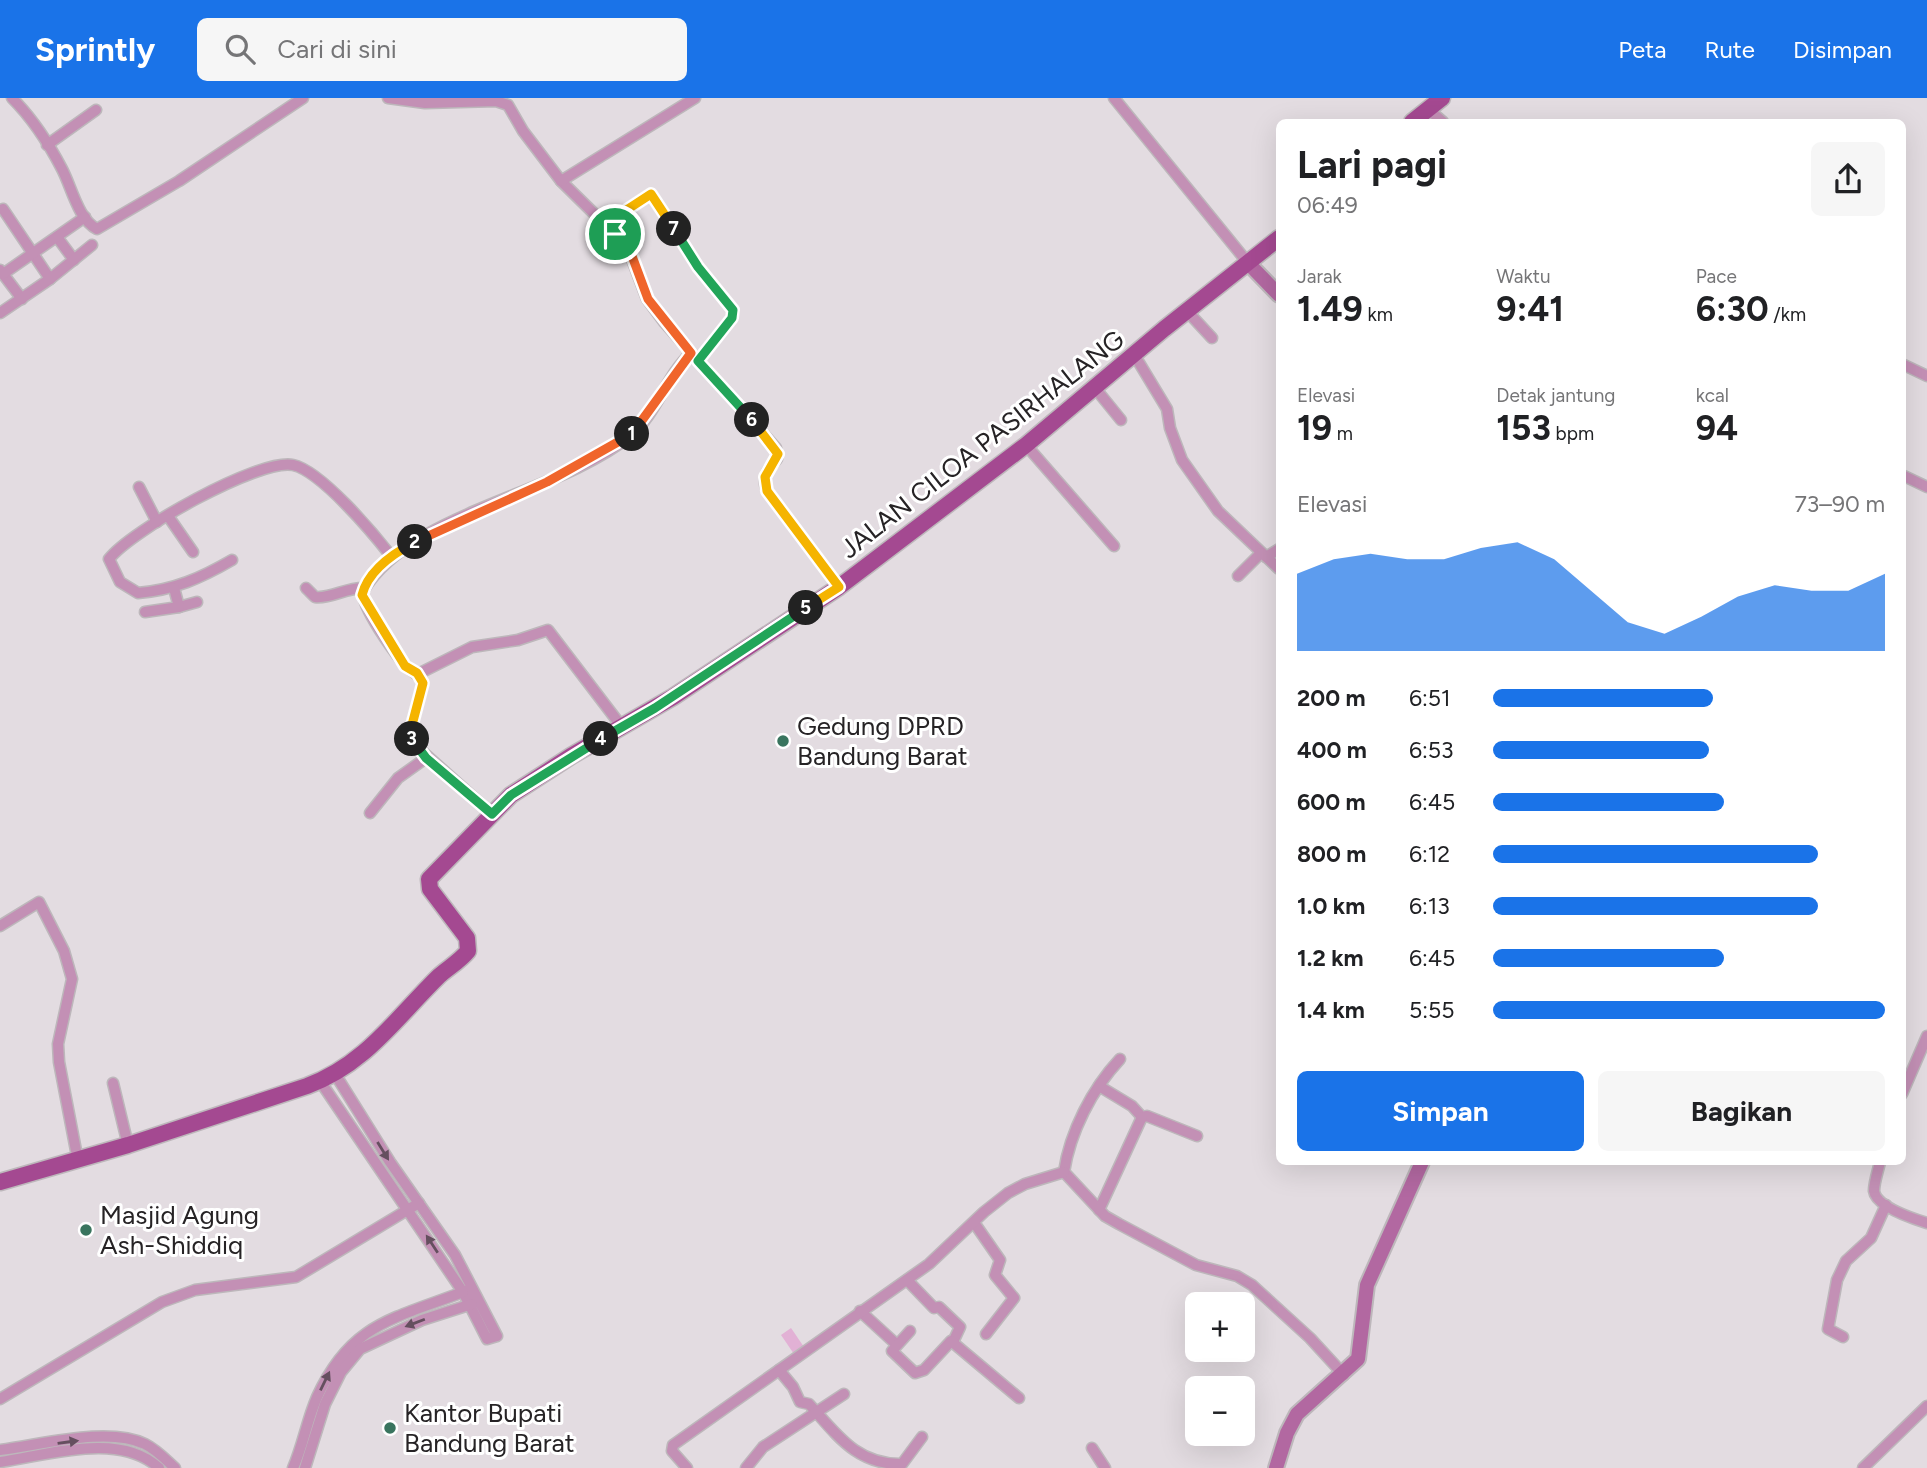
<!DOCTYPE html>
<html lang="id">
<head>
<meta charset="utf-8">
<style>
	body { margin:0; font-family:Figtree,sans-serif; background:#f6f6f6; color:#202124; height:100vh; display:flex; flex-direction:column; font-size:26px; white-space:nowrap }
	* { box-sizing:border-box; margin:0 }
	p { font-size:23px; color:#757577 }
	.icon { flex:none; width:38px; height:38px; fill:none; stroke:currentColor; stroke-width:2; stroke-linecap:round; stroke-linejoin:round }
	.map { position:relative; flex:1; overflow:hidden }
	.details { position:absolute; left:1276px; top:21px; width:630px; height:1046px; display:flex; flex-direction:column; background:#fff; border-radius:10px; box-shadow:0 7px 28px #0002 }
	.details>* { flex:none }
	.controls { position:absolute; left:1185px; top:1194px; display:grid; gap:14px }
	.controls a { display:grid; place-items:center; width:70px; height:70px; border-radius:10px; background:#fff; box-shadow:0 7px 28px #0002; font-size:35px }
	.pin { position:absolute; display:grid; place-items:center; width:60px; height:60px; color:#fff; margin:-30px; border:4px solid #fff; border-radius:50%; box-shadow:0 2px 7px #0007 }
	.km { position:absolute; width:35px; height:35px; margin:-18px; border-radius:50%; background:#222; color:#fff; font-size:19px; line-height:35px; text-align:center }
	.round { display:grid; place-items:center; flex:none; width:74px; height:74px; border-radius:10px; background:#f6f6f6 }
	.headline { display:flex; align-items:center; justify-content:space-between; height:119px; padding:0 21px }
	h1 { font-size:38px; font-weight:700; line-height:52px }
	.stats { display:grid; grid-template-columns:repeat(3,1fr); gap:10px; height:119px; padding:7px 21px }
	.stats div { display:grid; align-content:center }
	.stats b { font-size:35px; font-weight:700 }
	.stats small { font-size:19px; font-weight:400 }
	.stats p { font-size:19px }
	.chart { height:196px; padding:14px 21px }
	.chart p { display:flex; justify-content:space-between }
	.chart svg { width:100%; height:126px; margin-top:7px; fill:#1a73e8; opacity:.7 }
	.action { display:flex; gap:14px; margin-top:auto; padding:14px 21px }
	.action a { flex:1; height:80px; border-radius:10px; background:#1a73e8; color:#fff; font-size:28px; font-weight:700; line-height:80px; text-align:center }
	.action a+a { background:#f6f6f6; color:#202124 }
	ul { padding:0 21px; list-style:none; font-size:23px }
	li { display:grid; grid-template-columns:112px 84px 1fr; align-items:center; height:52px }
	li i { height:18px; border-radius:9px; background:#1a73e8 }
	header { display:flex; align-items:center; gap:42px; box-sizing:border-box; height:98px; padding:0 35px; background:#1a73e8; color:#fff }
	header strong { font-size:33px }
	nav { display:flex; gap:38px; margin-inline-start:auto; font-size:24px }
	.search { width:490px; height:63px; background:#f6f6f6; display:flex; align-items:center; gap:18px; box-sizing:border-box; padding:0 24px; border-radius:10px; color:#757577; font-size:26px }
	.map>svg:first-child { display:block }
	.green { fill:#e2b1d5 }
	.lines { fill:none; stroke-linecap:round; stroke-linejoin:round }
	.street-casing { stroke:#bdb7bb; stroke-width:13 }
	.secondary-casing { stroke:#bdb7bb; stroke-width:18 }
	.primary-casing { stroke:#bdb7bb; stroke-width:19 }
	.street { stroke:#c390b5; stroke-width:10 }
	.secondary { stroke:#b268a1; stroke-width:14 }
	.primary { stroke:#a44991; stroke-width:16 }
	.oneway { fill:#654f5f }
	.split-1-casing { stroke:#fff; stroke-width:14 }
	.split-2-casing { stroke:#fff; stroke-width:14 }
	.split-3-casing { stroke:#fff; stroke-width:14 }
	.split-4-casing { stroke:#fff; stroke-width:14 }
	.split-5-casing { stroke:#fff; stroke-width:14 }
	.split-6-casing { stroke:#fff; stroke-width:14 }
	.split-7-casing { stroke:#fff; stroke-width:14 }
	.split-8-casing { stroke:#fff; stroke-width:14 }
	.split-1 { stroke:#f0652b; stroke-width:9 }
	.split-2 { stroke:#f0652b; stroke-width:9 }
	.split-3 { stroke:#f5b400; stroke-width:9 }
	.split-4 { stroke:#22a559; stroke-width:9 }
	.split-5 { stroke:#22a559; stroke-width:9 }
	.split-6 { stroke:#f5b400; stroke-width:9 }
	.split-7 { stroke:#22a559; stroke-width:9 }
	.split-8 { stroke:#f5b400; stroke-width:9 }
	.poi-dot { fill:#39745e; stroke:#fff; stroke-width:2.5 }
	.labels { text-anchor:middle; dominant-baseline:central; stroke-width:6; stroke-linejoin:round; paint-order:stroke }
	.street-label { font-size:26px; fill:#262325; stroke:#fff }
	.poi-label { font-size:26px; fill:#262325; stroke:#fff; text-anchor:start }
</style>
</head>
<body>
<header>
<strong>Sprintly</strong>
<div class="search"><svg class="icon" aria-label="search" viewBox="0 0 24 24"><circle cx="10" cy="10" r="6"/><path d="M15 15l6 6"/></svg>Cari di sini</div>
<nav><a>Peta</a><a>Rute</a><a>Disimpan</a></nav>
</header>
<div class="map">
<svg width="1927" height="1370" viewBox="0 0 1927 1370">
	<rect width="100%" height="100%" fill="#e3dce1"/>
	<polygon class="green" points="791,1230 804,1249 794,1256 781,1237"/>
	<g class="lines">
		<defs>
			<g id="street">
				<path d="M 12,0 C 32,20 49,46 62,71 C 72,90 78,121 97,131 L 179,83 L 303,0"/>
				<path d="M 388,0 L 425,5 L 496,3 L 508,7 L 523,33 L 561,83 L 627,148 L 647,201 L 664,224 L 776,350 L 777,361 C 768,371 761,379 767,393 L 839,489"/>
				<polyline points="1114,0 1248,165"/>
				<polyline points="1428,11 1443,24"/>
				<polyline points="47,47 96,12"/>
				<polyline points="561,83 695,0"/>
				<polyline points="3,111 50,181"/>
				<polyline points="605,126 651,96 698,169 733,212 732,220 698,263"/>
				<polyline points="57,139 74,162"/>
				<polyline points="0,172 22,201"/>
				<polyline points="3,176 85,119"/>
				<polyline points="1187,213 1212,240"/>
				<polyline points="0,215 50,181 92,147"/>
				<polyline points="1135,258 1167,311 1170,330 1182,362 1218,413 1279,471"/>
				<polyline points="1902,266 1927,278"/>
				<polyline points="1095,290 1121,322"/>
				<polyline points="1026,347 1114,448"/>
				<polyline points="1902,377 1927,389"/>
				<polyline points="139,389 157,424"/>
				<polyline points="168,418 193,454"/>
				<polyline points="1266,459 1279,451"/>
				<path d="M 232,462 C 201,480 174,492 138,495 L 120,484 L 109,461 C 130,433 259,360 293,367 C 321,373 373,435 391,458"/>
				<polyline points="1238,478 1261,455"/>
				<path d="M 306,490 L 315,499 C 332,501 346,489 365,490"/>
				<polyline points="179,509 197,504"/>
				<polyline points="145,514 179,509 174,490"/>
				<polyline points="418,576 472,549 518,542 548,532 622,629"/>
				<polyline points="370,715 398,680 426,660"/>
				<path d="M 492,716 L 415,647 L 412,627 L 423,585 C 419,575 410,573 404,566 C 393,552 361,509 363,493 C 410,414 558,397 631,337 C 657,315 666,278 691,255"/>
				<polyline points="0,828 39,804 64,853 72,881 58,946 59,964 78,1063"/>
				<polyline points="335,976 390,1064 455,1157 497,1238 487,1241 463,1194 472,1191"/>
				<polyline points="113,985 128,1047"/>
				<polyline points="1099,988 1132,1008 1142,1019 1147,1018 1197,1038"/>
				<polyline points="1902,996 1927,938"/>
				<path d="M 1880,1064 C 1878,1073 1874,1084 1874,1093 C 1876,1109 1914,1121 1927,1125"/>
				<polyline points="1064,1074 1105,1118 1119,1126 1196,1167 1237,1178 1252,1187 1310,1240 1344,1277"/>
				<path d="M 1064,1074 C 1070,1034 1092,991 1120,961"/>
				<polyline points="1099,1112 1142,1019"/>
				<polyline points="975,1126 1000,1162 995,1177 1014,1200 986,1236"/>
				<polyline points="907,1182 934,1210 939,1209 960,1229 953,1244"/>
				<polyline points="860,1213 896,1246"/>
				<polyline points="910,1233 892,1253 915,1275 924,1272 951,1243 1019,1300"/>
				<polyline points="1843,1239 1828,1231 1837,1182 1846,1163 1871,1140 1886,1107"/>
				<path d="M 779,1272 L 793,1289 L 800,1304 L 809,1306 C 837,1337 857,1367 902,1366 L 922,1339"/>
				<polyline points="0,1301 162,1204 195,1192 296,1179 419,1105"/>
				<polyline points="1092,1350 1105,1370"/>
				<path d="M 0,1352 C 41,1347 108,1328 145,1346 C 157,1352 165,1361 175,1370"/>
				<path d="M 0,1364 C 48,1357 120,1333 159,1370"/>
				<path d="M 293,1370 C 303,1347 307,1322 317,1299 C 351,1225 393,1221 463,1194 L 320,983"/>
				<polyline points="305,1370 325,1306 341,1274 360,1251 422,1222 472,1206"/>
				<polyline points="687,1370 672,1353 673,1347 929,1166 984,1114 1008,1095 1025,1086 1064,1074"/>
				<polyline points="746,1370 763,1349 844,1296"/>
				<polyline points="1863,1370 1927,1308"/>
			</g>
			<g id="secondary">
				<polyline points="1248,165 1279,197"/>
				<polyline points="1276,1370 1287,1335 1297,1316 1358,1261 1367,1187 1422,1064"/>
			</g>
			<g id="primary">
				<polyline points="1412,24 1442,0"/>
				<path d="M 0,1084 L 128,1047 L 307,988 C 365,967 397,919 439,878 C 448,870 460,863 468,853 L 467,840 L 430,791 L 429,781 L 511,697 L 571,658 L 673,599 L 839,489 L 1026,347 L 1164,231 L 1279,140"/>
			</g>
		</defs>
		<use href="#street" class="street-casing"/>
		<use href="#secondary" class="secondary-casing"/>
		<use href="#primary" class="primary-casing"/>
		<use href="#street" class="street"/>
		<use href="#secondary" class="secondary"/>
		<use href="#primary" class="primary"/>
	</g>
	<defs><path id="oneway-solid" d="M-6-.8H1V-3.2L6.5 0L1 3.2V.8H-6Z" transform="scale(1.75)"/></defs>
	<g class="oneway">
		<use href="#oneway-solid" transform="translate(383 1053) rotate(58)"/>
		<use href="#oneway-solid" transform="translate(432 1146) rotate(-123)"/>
		<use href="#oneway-solid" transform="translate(415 1225) rotate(159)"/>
		<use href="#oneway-solid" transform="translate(325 1283) rotate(-64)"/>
		<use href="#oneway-solid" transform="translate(68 1344) rotate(-8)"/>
	</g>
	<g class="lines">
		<defs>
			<polyline id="split-1" points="615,136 632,158 648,201 691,255 632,336"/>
			<polyline id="split-2" points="415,444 547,384 632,336"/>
			<path id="split-3" d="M 412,641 L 412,627 L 423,585 L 417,575 L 405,568 L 362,497 C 368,473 394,455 415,444"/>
			<polyline id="split-4" points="412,641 426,660 492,716 511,697 601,641"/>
			<polyline id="split-5" points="601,641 655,610 806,510"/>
			<polyline id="split-6" points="752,322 778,356 765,379 767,393 839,489 806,510"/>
			<polyline id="split-7" points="674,131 698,169 733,212 732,220 698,263 752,322"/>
			<polyline id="split-8" points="615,136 605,126 651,96 674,131"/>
		</defs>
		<use href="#split-1" class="split-1-casing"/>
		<use href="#split-2" class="split-2-casing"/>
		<use href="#split-3" class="split-3-casing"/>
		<use href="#split-4" class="split-4-casing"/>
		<use href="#split-5" class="split-5-casing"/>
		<use href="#split-6" class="split-6-casing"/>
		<use href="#split-7" class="split-7-casing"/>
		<use href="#split-8" class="split-8-casing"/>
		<use href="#split-1" class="split-1"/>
		<use href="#split-2" class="split-2"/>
		<use href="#split-3" class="split-3"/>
		<use href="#split-4" class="split-4"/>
		<use href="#split-5" class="split-5"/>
		<use href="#split-6" class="split-6"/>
		<use href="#split-7" class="split-7"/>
		<use href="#split-8" class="split-8"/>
	</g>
	<g class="poi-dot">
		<circle cx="783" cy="643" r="7"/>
		<circle cx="86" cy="1132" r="7"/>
		<circle cx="390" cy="1330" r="7"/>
	</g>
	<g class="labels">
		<g class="street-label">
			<text transform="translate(982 346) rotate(-38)">JALAN CILOA PASIRHALANG</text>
		</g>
		<g class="poi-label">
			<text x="797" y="628">Gedung DPRD<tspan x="797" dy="30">Bandung Barat</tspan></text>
			<text x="100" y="1117">Masjid Agung<tspan x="100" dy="30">Ash-Shiddiq</tspan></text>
			<text x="404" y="1315">Kantor Bupati<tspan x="404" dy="30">Bandung Barat</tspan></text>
		</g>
	</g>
</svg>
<div class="controls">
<a>+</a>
<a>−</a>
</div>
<div class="pin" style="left:615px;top:136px;background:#1e9e55"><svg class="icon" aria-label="arrive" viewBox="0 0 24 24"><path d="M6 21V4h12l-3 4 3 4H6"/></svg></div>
<b class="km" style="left:632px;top:336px">1</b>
<b class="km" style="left:415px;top:444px">2</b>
<b class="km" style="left:412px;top:641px">3</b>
<b class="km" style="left:601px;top:641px">4</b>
<b class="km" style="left:806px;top:510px">5</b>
<b class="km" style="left:752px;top:322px">6</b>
<b class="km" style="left:674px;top:131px">7</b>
<section class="details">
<div class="headline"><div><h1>Lari pagi</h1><p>06:49</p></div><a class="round"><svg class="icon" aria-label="share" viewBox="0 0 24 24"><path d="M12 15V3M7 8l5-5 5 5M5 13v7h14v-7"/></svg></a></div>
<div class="stats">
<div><p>Jarak</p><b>1.49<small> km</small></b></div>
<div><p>Waktu</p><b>9:41</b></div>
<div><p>Pace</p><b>6:30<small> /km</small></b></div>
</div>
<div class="stats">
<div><p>Elevasi</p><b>19<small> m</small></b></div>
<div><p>Detak jantung</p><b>153<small> bpm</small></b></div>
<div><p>kcal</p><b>94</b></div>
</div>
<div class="chart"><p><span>Elevasi</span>73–90 m</p>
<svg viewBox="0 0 160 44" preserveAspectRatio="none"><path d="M0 44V17L10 12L20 10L30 12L40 12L50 8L60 6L70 12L80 23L90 34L100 38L110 32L120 25L130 21L140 23L150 23L160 17V44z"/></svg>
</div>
<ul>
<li><b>200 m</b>6:51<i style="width:56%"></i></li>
<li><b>400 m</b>6:53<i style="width:55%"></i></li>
<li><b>600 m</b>6:45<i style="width:59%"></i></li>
<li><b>800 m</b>6:12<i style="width:83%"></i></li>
<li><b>1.0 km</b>6:13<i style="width:83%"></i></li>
<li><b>1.2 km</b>6:45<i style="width:59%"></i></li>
<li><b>1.4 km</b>5:55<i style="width:100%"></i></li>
</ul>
<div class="action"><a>Simpan</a><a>Bagikan</a></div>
</section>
</div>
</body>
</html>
